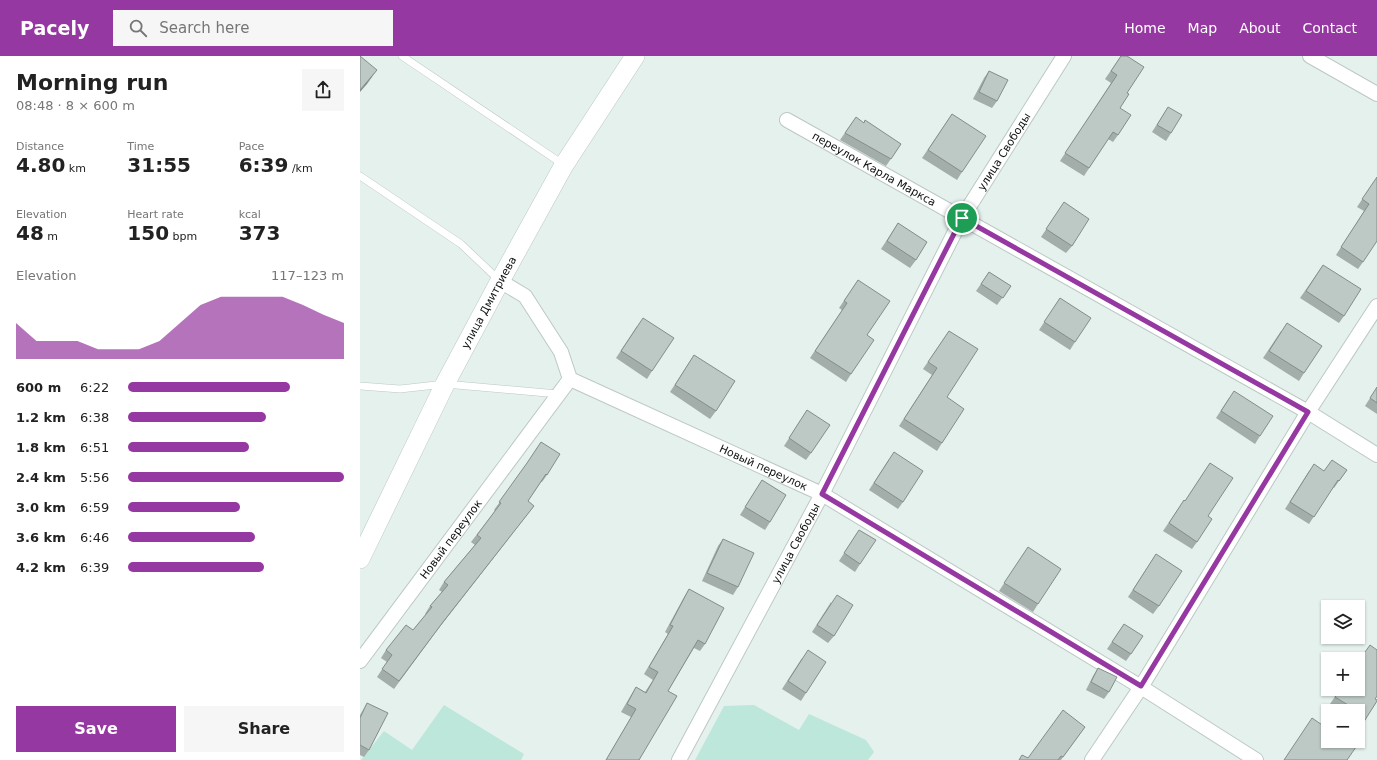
<!DOCTYPE html>
<html lang="en">
<head>
<meta charset="utf-8">
<style>
	body { margin:0; font-family:"DejaVu Sans",sans-serif; background:#f6f6f6; color:#222; height:100vh; display:flex; flex-direction:column; font-size:15px; white-space:nowrap }
	* { box-sizing:border-box; margin:0 }
	p { font-size:13px; color:#767676 }
	.icon { flex:none; width:22px; height:22px; fill:none; stroke:currentColor; stroke-width:2; stroke-linecap:round; stroke-linejoin:round }
	.map { position:relative; flex:1; overflow:hidden }
	.sheet { display:flex; flex-direction:column; background:#fff; width:360px }
	.sheet>* { flex:none }
	.buttons { position:absolute; left:961px; top:544px; display:grid; gap:8px }
	.buttons a { display:grid; place-items:center; width:44px; height:44px; border-radius:0px; background:#fff; box-shadow:0 1px 3px #0004; font-size:20px }
	.pin { position:absolute; display:grid; place-items:center; width:34px; height:34px; color:#fff; margin:-17px; border:2px solid #fff; border-radius:50%; box-shadow:0 1px 4px #0007 }
	.round { display:grid; place-items:center; flex:none; width:42px; height:42px; border-radius:0px; background:#f6f6f6 }
	.overview { display:flex; align-items:center; justify-content:space-between; height:68px; padding:0 16px }
	h1 { font-size:22px; font-weight:700; line-height:30px }
	.figures { display:grid; grid-template-columns:repeat(3,1fr); gap:6px; height:68px; padding:4px 16px }
	.figures div { display:grid; align-content:center }
	.figures b { font-size:20px; font-weight:700 }
	.figures small { font-size:11px; font-weight:400 }
	.figures p { font-size:11px }
	.chart { height:112px; padding:8px 16px }
	.chart p { display:flex; justify-content:space-between }
	.chart svg { width:100%; height:72px; margin-top:4px; fill:#9638a1; opacity:.7 }
	.button { display:flex; gap:8px; margin-top:auto; padding:8px 16px }
	.button a { flex:1; height:46px; border-radius:0px; background:#9638a1; color:#fff; font-size:16px; font-weight:700; line-height:46px; text-align:center }
	.button a+a { background:#f6f6f6; color:#222 }
	ul { padding:0 16px; list-style:none; font-size:13px }
	li { display:grid; grid-template-columns:64px 48px 1fr; align-items:center; height:30px }
	li i { height:10px; border-radius:5px; background:#9638a1 }
	header { display:flex; align-items:center; gap:24px; box-sizing:border-box; height:56px; padding:0 20px; background:#9638a1; color:#fff }
	header strong { font-size:19px }
	nav { display:flex; gap:22px; margin-inline-start:auto; font-size:14px }
	.search { width:280px; height:36px; background:#f6f6f6; display:flex; align-items:center; gap:10px; box-sizing:border-box; padding:0 14px; border-radius:0px; color:#767676; font-size:15px }
	main { display:flex; flex:1; min-height:0 }
	.map>svg:first-child { display:block }
	.green { fill:#bde7da }
	.lines { fill:none; stroke-linecap:round; stroke-linejoin:round }
	.lane-casing { stroke:#bcc8c4; stroke-width:8 }
	.street-casing { stroke:#bcc8c4; stroke-width:16 }
	.secondary-casing { stroke:#bcc8c4; stroke-width:20 }
	.lane { stroke:#fff; stroke-width:7 }
	.street { stroke:#fff; stroke-width:14 }
	.secondary { stroke:#fff; stroke-width:19 }
	.wall { fill:#a3ada9 }
	.shaded-wall { fill:#848d8a }
	.building { fill:#bdc9c5; stroke:#848d8a }
	.route-casing { stroke:#fff; stroke-width:8 }
	.route { stroke:#9638a1; stroke-width:5 }
	.labels { text-anchor:middle; dominant-baseline:central; stroke-width:3; stroke-linejoin:round; paint-order:stroke }
	.street-label { font-size:11px; fill:#0d1110; stroke:#e5f1ed }
</style>
</head>
<body>
<header>
<strong>Pacely</strong>
<div class="search"><svg class="icon" aria-label="search" viewBox="0 0 24 24"><circle cx="10" cy="10" r="6"/><path d="M15 15l6 6"/></svg>Search here</div>
<nav><a>Home</a><a>Map</a><a>About</a><a>Contact</a></nav>
</header>
<main>
<section class="sheet">
<div class="overview"><div><h1>Morning run</h1><p>08:48 · 8 × 600 m</p></div><a class="round"><svg class="icon" aria-label="share" viewBox="0 0 24 24"><path d="M12 15V3M7 8l5-5 5 5M5 13v7h14v-7"/></svg></a></div>
<div class="figures">
<div><p>Distance</p><b>4.80<small> km</small></b></div>
<div><p>Time</p><b>31:55</b></div>
<div><p>Pace</p><b>6:39<small> /km</small></b></div>
</div>
<div class="figures">
<div><p>Elevation</p><b>48<small> m</small></b></div>
<div><p>Heart rate</p><b>150<small> bpm</small></b></div>
<div><p>kcal</p><b>373</b></div>
</div>
<div class="chart"><p><span>Elevation</span>117–123 m</p>
<svg viewBox="0 0 160 44" preserveAspectRatio="none"><path d="M0 44V22L10 33L20 33L30 33L40 38L50 38L60 38L70 33L80 22L90 11L100 6L110 6L120 6L130 6L140 11L150 17L160 22V44z"/></svg>
</div>
<ul>
<li><b>600 m</b>6:22<i style="width:75%"></i></li>
<li><b>1.2 km</b>6:38<i style="width:64%"></i></li>
<li><b>1.8 km</b>6:51<i style="width:56%"></i></li>
<li><b>2.4 km</b>5:56<i style="width:100%"></i></li>
<li><b>3.0 km</b>6:59<i style="width:52%"></i></li>
<li><b>3.6 km</b>6:46<i style="width:59%"></i></li>
<li><b>4.2 km</b>6:39<i style="width:63%"></i></li>
</ul>
<div class="button"><a>Save</a><a>Share</a></div>
</section>
<div class="map">
<svg width="1017" height="704" viewBox="0 0 1017 704">
	<rect width="100%" height="100%" fill="#e5f1ed"/>
	<g class="green">
		<polygon points="84,649 164,698 161,704 1,704 24,675 52,694"/>
		<polygon points="394,649 439,674 449,658 506,684 514,696 508,704 335,704 364,650"/>
	</g>
	<g class="lines">
		<defs>
			<g id="lane">
				<polyline points="42,0 204,109"/>
				<polyline points="0,120 101,188 140,225"/>
				<polyline points="0,330 40,333 85,328 198,338"/>
			</g>
			<g id="street">
				<polyline points="950,0 1017,38"/>
				<path id="s1" d="M 427,64 L 948,356 L 1017,399"/>
				<path id="s2" d="M 140,225 L 165,240 L 201,296 L 210,323 L 462,438 L 781,631 L 896,704"/>
				<path id="s3" d="M 0,605 L 210,323"/>
				<path id="s4" d="M 319,704 L 462,438 L 602,162 L 704,0"/>
				<polyline points="732,704 781,631 948,356 1017,250"/>
			</g>
			<g id="secondary">
				<path id="s5" d="M 0,503 L 85,328 L 140,225 L 204,109 L 275,0"/>
			</g>
		</defs>
		<use href="#lane" class="lane-casing"/>
		<use href="#street" class="street-casing"/>
		<use href="#secondary" class="secondary-casing"/>
		<use href="#lane" class="lane"/>
		<use href="#street" class="street"/>
		<use href="#secondary" class="secondary"/>
	</g>
	<g class="wall">
		<polygon points="761,0 767,37 760,52 758,79 753,86 748,83 724,120 700,105 751,27 745,23"/>
		<polygon points="629,15 637,45 632,52 613,43 624,22"/>
		<polygon points="808,51 811,77 806,85 792,76"/>
		<polygon points="592,58 602,116 597,124 562,102"/>
		<polygon points="504,67 541,88 526,110 480,84 491,68"/>
		<polygon points="1017,121 1003,206 998,213 976,199 1004,155 997,151"/>
		<polygon points="699,154 712,190 706,197 681,181"/>
		<polygon points="538,167 556,204 550,212 521,193"/>
		<polygon points="963,209 984,260 979,267 940,242"/>
		<polygon points="629,216 651,230 637,249 616,235"/>
		<polygon points="498,224 507,279 491,318 486,326 450,302 482,254 479,252"/>
		<polygon points="700,242 715,286 710,294 679,274"/>
		<polygon points="277,270 292,315 287,323 256,302"/>
		<polygon points="589,275 587,341 582,387 577,395 539,370 572,319 563,313"/>
		<polygon points="921,275 944,317 939,325 903,302"/>
		<polygon points="334,299 356,355 350,363 310,336"/>
		<polygon points="1017,331 1017,358 1005,350"/>
		<polygon points="869,342 900,380 895,388 856,362"/>
		<polygon points="447,354 451,397 446,404 424,390"/>
		<polygon points="181,386 187,419 182,426 181,426 168,445 174,450 78,573 34,633 17,621 27,606 21,602 26,594 53,574 66,558 65,558 70,550 82,536 79,534 84,526 115,489 111,486 135,455 134,454 163,414"/>
		<polygon points="529,403 543,446 538,453 509,434"/>
		<polygon points="850,407 848,460 837,486 832,493 803,475 824,444 825,445"/>
		<polygon points="987,414 974,432 973,431 949,468 925,453 949,415"/>
		<polygon points="402,424 410,466 405,474 380,459"/>
		<polygon points="499,474 500,508 495,516 479,505"/>
		<polygon points="363,483 378,531 373,539 342,525 358,490"/>
		<polygon points="668,491 678,548 673,556 639,535"/>
		<polygon points="796,498 799,550 793,558 768,541"/>
		<polygon points="329,533 345,588 340,595 334,592 308,635 279,704 246,704 271,661 261,656 271,639 276,631 285,636 293,624 284,618 308,578 305,576 324,541"/>
		<polygon points="471,546 474,580 468,587 452,576"/>
		<polygon points="764,568 771,598 766,605 747,593"/>
		<polygon points="442,602 446,637 441,645 422,633"/>
		<polygon points="738,612 749,636 744,643 726,634 733,620"/>
		<polygon points="980,633 998,633 998,655 980,655 970,648"/>
		<polygon points="7,647 9,694 4,701 0,699 0,659"/>
		<polygon points="725,671 701,704 659,704 662,699 668,702"/>
	</g>
	<g class="shaded-wall">
		<polygon points="17,14 7,28 0,36 0,34"/>
		<polygon points="174,450 78,573 34,633 83,566"/>
	</g>
	<g class="building">
		<polygon points="0,0 17,14 0,34"/>
		<polygon points="761,0 767,0 784,11 767,37 769,38 760,52 771,59 758,79 753,76 729,112 705,97 757,19 751,15"/>
		<polygon points="629,15 648,24 637,45 619,36"/>
		<polygon points="808,51 822,59 811,77 797,69"/>
		<polygon points="592,58 626,80 602,116 568,94"/>
		<polygon points="496,61 504,67 505,64 541,88 531,103 485,77"/>
		<polygon points="1017,121 1017,185 1003,206 981,191 1009,148 1002,143"/>
		<polygon points="704,146 729,163 712,190 686,173"/>
		<polygon points="538,167 567,186 556,204 527,185"/>
		<polygon points="963,209 1001,233 984,260 946,235"/>
		<polygon points="629,216 651,230 643,242 621,228"/>
		<polygon points="498,224 530,245 507,279 514,284 491,318 455,295 487,247 484,245"/>
		<polygon points="700,242 731,262 715,286 684,266"/>
		<polygon points="283,262 314,282 292,315 261,295"/>
		<polygon points="927,267 962,290 944,317 909,295"/>
		<polygon points="589,275 618,293 587,341 604,353 582,387 544,363 577,312 568,306"/>
		<polygon points="334,299 375,325 356,355 315,329"/>
		<polygon points="1017,331 1017,347 1010,342"/>
		<polygon points="874,335 913,360 900,380 861,355"/>
		<polygon points="447,354 470,369 451,397 429,382"/>
		<polygon points="181,386 200,398 187,419 186,418 168,445 174,450 83,566 39,625 22,613 32,599 26,594 46,569 53,574 72,551 70,550 88,529 84,526 121,482 117,479 141,447 139,446 167,407"/>
		<polygon points="534,396 563,415 543,446 514,427"/>
		<polygon points="972,404 987,414 979,425 978,424 954,461 930,446 954,408 964,415"/>
		<polygon points="850,407 873,422 848,460 852,463 837,486 809,467 824,444 825,445"/>
		<polygon points="402,424 426,439 410,466 385,451"/>
		<polygon points="499,474 516,484 500,508 484,497"/>
		<polygon points="363,483 394,497 378,531 347,517"/>
		<polygon points="668,491 701,513 678,548 644,527"/>
		<polygon points="796,498 822,515 799,550 773,534"/>
		<polygon points="329,533 364,552 345,588 338,584 308,635 317,640 279,704 246,704 276,653 267,648 276,631 286,637 298,616 289,611 313,570 310,569"/>
		<polygon points="477,539 493,549 474,580 457,569"/>
		<polygon points="764,568 783,580 771,598 752,586"/>
		<polygon points="1010,589 1017,594 1017,640 1015,643 1017,644 1017,645 998,675 998,655 984,655 988,649 975,641 980,633 998,633 998,606"/>
		<polygon points="448,594 466,606 446,637 428,625"/>
		<polygon points="738,612 757,621 749,636 731,626"/>
		<polygon points="7,647 28,657 9,694 0,689 0,662"/>
		<polygon points="703,654 725,671 703,701 701,700 698,704 659,704 662,699 668,702"/>
		<polygon points="952,662 968,673 968,685 992,685 990,687 996,691 987,704 924,704"/>
	</g>
	<g class="lines">
		<defs>
			<polygon id="route" points="602,162 948,356 781,630 462,438"/>
		</defs>
		<use href="#route" class="route-casing"/>
		<use href="#route" class="route"/>
	</g>
	<g class="labels">
		<g class="street-label">
			<text stroke="none"><textPath href="#s4" startOffset="690">улица Свободы</textPath></text>
			<text stroke="none"><textPath href="#s1" startOffset="100">переулок Карла Маркса</textPath></text>
			<text stroke="none"><textPath href="#s5" startOffset="287">улица Дмитриева</textPath></text>
			<text stroke="none"><textPath href="#s2" startOffset="337">Новый переулок</textPath></text>
			<text stroke="none"><textPath href="#s3" startOffset="152">Новый переулок</textPath></text>
			<text stroke="none"><textPath href="#s4" startOffset="246">улица Свободы</textPath></text>
		</g>
	</g>
</svg>
<div class="buttons">
<a><svg class="icon" aria-label="layers" viewBox="0 0 24 24"><path d="M12 4l9 5-9 5-9-5zM3 14l9 5 9-5"/></svg></a>
<a>+</a>
<a>−</a>
</div>
<div class="pin" style="left:602px;top:162px;background:#1e9e55"><svg class="icon" aria-label="arrive" viewBox="0 0 24 24"><path d="M6 21V4h12l-3 4 3 4H6"/></svg></div>
</div>
</main>
</body>
</html>
